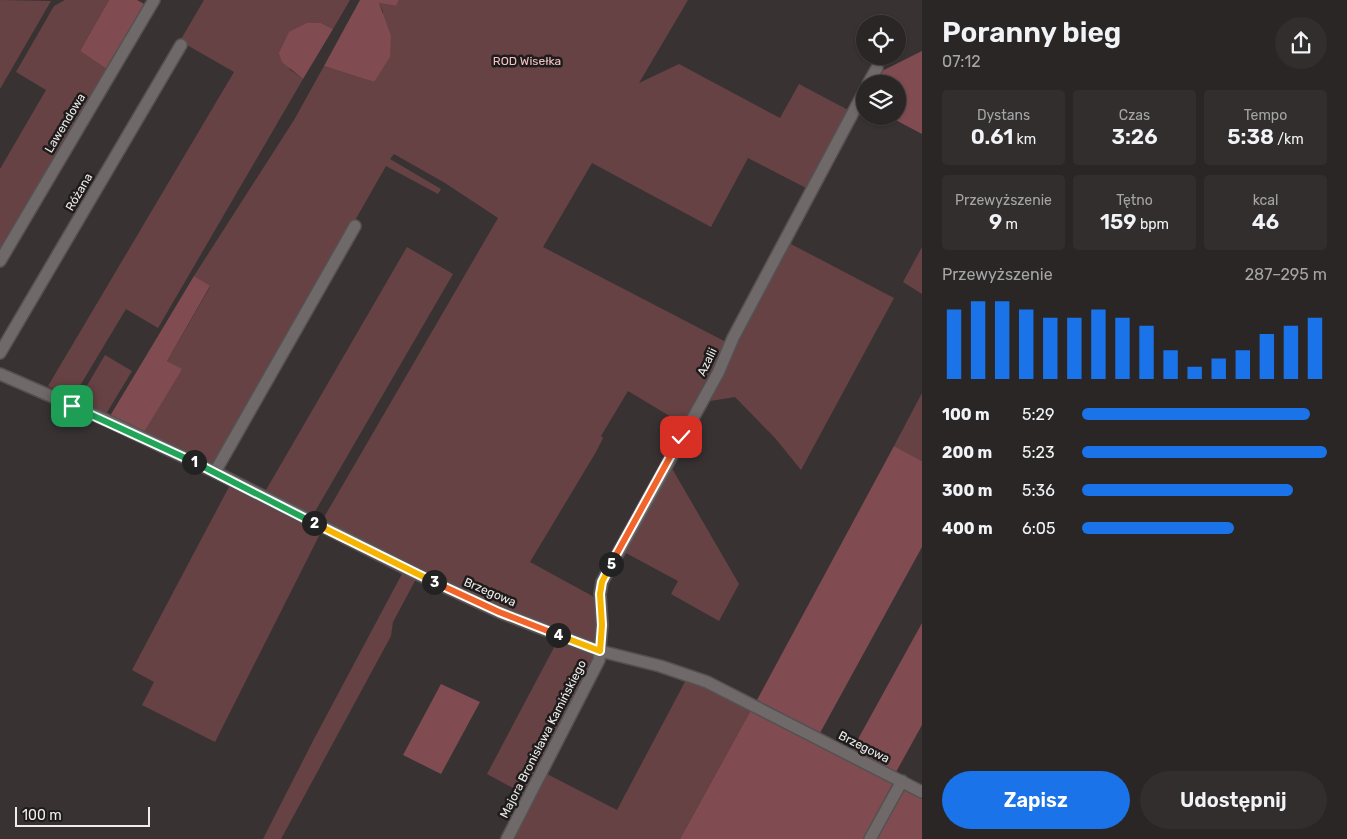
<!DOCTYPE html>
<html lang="pl">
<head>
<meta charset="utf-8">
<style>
	body { margin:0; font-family:Rubik,sans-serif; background:#322e2e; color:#f1f3f6; height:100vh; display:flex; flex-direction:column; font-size:19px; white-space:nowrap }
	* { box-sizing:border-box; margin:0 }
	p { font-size:16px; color:#a5a5a7 }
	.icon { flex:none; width:28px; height:28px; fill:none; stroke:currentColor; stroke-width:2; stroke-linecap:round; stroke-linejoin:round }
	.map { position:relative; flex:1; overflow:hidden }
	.details { display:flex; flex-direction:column; background:#2a2626; width:425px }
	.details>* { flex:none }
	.buttons { position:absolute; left:856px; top:15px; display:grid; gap:10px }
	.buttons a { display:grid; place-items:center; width:50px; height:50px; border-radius:50%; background:#2a2626; box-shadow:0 1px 4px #0004,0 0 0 1px #464343; font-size:25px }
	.scale { position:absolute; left:15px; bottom:12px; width:135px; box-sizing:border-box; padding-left:5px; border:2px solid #f0eced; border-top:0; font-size:14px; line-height:18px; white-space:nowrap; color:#f0eced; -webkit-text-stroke:4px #1e1b1b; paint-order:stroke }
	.pin { position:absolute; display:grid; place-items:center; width:42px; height:42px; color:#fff; margin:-21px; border-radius:10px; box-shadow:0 2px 8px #0006 }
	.km { position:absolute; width:25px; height:25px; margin:-12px; border-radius:50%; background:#222; color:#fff; font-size:14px; line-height:25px; text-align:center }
	.round { display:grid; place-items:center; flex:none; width:52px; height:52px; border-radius:26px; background:#322e2e }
	.overview { display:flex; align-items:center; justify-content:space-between; height:85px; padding:0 20px }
	h1 { font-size:28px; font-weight:600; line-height:38px }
	.stats { display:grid; grid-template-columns:repeat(3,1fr); gap:8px; height:85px; padding:5px 20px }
	.stats div { display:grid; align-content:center; border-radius:5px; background:#322e2e; text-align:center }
	.stats b { font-size:21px; font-weight:600 }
	.stats small { font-size:14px; font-weight:400 }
	.stats p { font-size:14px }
	.chart { height:140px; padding:10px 20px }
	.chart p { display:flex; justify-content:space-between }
	.chart svg { width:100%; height:90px; margin-top:5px; stroke:#1a73e8; stroke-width:6 }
	.cta { display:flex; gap:10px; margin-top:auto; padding:10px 20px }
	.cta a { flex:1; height:58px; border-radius:30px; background:#1a73e8; color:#fff; font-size:20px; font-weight:600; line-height:58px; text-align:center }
	.cta a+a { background:#322e2e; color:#f1f3f6 }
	ul { padding:0 20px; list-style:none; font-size:16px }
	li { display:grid; grid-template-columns:80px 60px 1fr; align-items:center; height:38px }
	li i { height:12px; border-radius:6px; background:#1a73e8 }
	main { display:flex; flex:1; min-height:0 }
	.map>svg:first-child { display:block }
	.green { fill:#674245 }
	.forest { fill:#804c51 }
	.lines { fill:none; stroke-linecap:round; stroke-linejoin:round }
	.minor-casing { stroke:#555152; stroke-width:14 }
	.minor { stroke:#706969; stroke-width:11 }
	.split-1-casing { stroke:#fff; stroke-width:10 }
	.split-2-casing { stroke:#fff; stroke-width:10 }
	.split-3-casing { stroke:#fff; stroke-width:10 }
	.split-4-casing { stroke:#fff; stroke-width:10 }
	.split-5-casing { stroke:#fff; stroke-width:10 }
	.split-6-casing { stroke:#fff; stroke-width:10 }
	.split-1 { stroke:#22a559; stroke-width:6 }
	.split-2 { stroke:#22a559; stroke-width:6 }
	.split-3 { stroke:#f5b400; stroke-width:6 }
	.split-4 { stroke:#f0652b; stroke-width:6 }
	.split-5 { stroke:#f5b400; stroke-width:6 }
	.split-6 { stroke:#f0652b; stroke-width:6 }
	.labels { text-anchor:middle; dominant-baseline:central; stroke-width:5; stroke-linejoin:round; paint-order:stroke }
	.park-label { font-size:12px; fill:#f6c1c4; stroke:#1e1b1b }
	.street-label { font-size:12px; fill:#f0eced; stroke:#1e1b1b }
</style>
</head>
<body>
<main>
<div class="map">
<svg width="922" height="839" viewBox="0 0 922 839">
	<rect width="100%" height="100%" fill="#383233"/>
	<g class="green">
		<polygon points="0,0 51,1 0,89"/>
		<polygon points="65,0 109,0 80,51 108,70 0,253 0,169 46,90 16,72 54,6"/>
		<polygon points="204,0 350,0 333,29 321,23 289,69 303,79 158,328 126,309 72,399 48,386 234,72 180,41"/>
		<polygon points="399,0 688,0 639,83 679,64 780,118 799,84 850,111 808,189 748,158 711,227 592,163 543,247 726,342 683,424 628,391 601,436 603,438 596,452 530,562 596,598 595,644 560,632 426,575 323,519 498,218 445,183 394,154 390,159 441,189 438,194 386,166 214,468 143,434 181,369 167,361 210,287 194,276 294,120 324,66 374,82 383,12 379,3 396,6"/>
		<polygon points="789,243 894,298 801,470 775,438 735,397 704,402"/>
		<polygon points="407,247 453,274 313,515 266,490"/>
		<polygon points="922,247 922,294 903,282"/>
		<polygon points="105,355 132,371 106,414 78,401"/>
		<polygon points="922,393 922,461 894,446"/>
		<polygon points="670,465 739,584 719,621 671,594 678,581 624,552"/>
		<polygon points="230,485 321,532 215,742 142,705 154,682 132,670"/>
		<polygon points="403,572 416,579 393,622 391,636 281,839 263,839 314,739"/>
		<polygon points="559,638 594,652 595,658 524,794 487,774"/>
		<polygon points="687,678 751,710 680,839 513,839 547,774 617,810"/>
	</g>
	<g class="forest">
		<polygon points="109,0 137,0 146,5 108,70 80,51"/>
		<polygon points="360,0 399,0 396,6 379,3 391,36 390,57 374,82 324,66"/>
		<polygon points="307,23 321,23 333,29 303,79 282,62 279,53 289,32"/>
		<polygon points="922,51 922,134 888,116 898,116 898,84 873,84 880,72"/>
		<polygon points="194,276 210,286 167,361 182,369 143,434 110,416"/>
		<polygon points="894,446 922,461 922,547 820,733 757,700"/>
		<polygon points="922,623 922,725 896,772 852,750"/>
		<polygon points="441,684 480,702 441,774 403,755"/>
		<polygon points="751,710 894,781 863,839 680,839"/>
		<polygon points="903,786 922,796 922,839 874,839"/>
	</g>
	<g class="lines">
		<defs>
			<g id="minor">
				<polyline points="868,84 877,68"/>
				<polyline points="0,261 154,0"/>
				<polyline points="0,353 181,45"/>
				<polyline points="0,374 106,420 215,472 417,574 499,612 600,651 660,666 707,682 922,792"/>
				<polyline points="215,472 355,226"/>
				<polyline points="507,839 599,660 602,625 600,594 602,582 718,373 733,338 865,90"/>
				<polyline points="870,839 902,781"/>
			</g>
		</defs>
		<use href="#minor" class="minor-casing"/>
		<use href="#minor" class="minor"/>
	</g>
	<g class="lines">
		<defs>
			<polyline id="split-1" points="72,406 194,462"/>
			<polyline id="split-2" points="194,462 314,523"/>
			<polyline id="split-3" points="314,523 434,582"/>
			<polyline id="split-4" points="434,582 499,612 558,635"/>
			<polyline id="split-5" points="558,635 600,651 602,625 600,594 602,582 611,564"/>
			<polyline id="split-6" points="611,564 681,437"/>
		</defs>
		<use href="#split-1" class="split-1-casing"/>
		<use href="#split-2" class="split-2-casing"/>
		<use href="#split-3" class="split-3-casing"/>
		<use href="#split-4" class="split-4-casing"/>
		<use href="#split-5" class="split-5-casing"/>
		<use href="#split-6" class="split-6-casing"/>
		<use href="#split-1" class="split-1"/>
		<use href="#split-2" class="split-2"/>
		<use href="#split-3" class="split-3"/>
		<use href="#split-4" class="split-4"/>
		<use href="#split-5" class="split-5"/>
		<use href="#split-6" class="split-6"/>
	</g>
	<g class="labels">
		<g class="park-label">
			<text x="527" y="61">ROD Wisełka</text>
		</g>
		<g class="street-label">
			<text transform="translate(65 123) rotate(-59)">Lawendowa</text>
			<text transform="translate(79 192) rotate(-60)">Różana</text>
			<text transform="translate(707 362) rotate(-64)">Azalii</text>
			<text transform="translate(490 592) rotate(23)">Brzegowa</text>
			<text transform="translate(543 739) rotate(-63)">Majora Bronisława Kamińskiego</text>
			<text transform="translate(864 747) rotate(27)">Brzegowa</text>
		</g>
	</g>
</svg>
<div class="buttons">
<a><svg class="icon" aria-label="locate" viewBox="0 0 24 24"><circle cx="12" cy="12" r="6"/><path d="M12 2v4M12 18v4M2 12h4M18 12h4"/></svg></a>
<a><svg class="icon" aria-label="layers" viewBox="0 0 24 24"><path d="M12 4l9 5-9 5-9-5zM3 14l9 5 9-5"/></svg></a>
</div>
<div class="scale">100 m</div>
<div class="pin" style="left:72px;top:406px;background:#1e9e55"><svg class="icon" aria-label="arrive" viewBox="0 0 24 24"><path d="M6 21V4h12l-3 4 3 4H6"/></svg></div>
<div class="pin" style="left:681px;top:437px;background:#d93025"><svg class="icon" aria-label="check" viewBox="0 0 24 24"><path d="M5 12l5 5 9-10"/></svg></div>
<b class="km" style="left:194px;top:462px">1</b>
<b class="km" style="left:314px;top:523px">2</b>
<b class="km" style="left:434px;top:582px">3</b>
<b class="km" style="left:558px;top:635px">4</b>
<b class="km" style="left:611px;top:564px">5</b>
</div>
<section class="details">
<div class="overview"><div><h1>Poranny bieg</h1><p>07:12</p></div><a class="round"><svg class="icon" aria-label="share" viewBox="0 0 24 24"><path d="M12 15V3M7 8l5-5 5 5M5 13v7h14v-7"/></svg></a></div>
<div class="stats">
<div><p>Dystans</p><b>0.61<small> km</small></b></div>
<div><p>Czas</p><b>3:26</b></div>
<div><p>Tempo</p><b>5:38<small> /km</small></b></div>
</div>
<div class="stats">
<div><p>Przewyższenie</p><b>9<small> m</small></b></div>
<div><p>Tętno</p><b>159<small> bpm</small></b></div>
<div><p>kcal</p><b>46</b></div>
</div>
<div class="chart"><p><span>Przewyższenie</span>287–295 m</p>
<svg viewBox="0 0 160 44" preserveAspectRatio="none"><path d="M5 44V10M15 44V6M25 44V6M35 44V10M45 44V14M55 44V14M65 44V10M75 44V14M85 44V18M95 44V30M105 44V38M115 44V34M125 44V30M135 44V22M145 44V18M155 44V14"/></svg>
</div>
<ul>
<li><b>100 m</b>5:29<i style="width:93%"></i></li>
<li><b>200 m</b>5:23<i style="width:100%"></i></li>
<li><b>300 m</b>5:36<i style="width:86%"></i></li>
<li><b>400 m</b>6:05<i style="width:62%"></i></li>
</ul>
<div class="cta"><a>Zapisz</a><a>Udostępnij</a></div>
</section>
</main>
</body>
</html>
